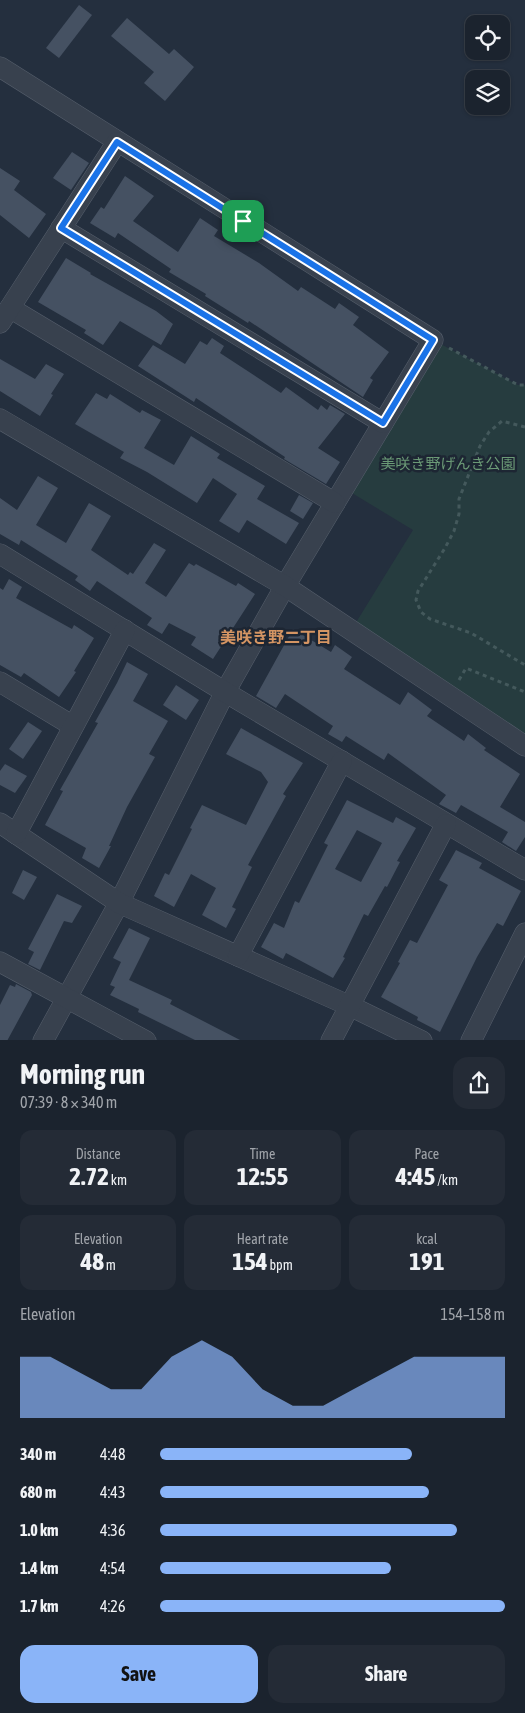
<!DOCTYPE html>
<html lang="en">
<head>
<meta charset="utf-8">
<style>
	body { margin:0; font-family:"Asap Condensed","Noto Sans JP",sans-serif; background:#242b36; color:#f1f3f6; height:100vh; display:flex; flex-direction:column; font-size:19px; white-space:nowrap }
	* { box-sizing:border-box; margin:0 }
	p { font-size:16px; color:#a0a4aa }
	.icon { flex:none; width:28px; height:28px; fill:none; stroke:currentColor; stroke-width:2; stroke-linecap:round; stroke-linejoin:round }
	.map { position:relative; height:1040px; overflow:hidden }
	.panel { display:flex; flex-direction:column; background:#1b232e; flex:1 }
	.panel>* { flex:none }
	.tools { position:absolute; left:465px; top:15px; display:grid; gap:10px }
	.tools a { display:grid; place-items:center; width:45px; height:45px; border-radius:10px; background:#1b232e; box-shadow:0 1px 4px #0004,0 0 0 1px #39404a; font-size:25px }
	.pin { position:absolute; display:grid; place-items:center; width:42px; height:42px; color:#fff; margin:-21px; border-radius:10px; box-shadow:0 2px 8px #0006 }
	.round { display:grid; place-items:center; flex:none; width:52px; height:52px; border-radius:15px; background:#242b36 }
	.headline { display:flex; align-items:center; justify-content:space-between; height:85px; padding:0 20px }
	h1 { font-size:28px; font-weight:700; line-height:38px }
	.stats { display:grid; grid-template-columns:repeat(3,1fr); gap:8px; height:85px; padding:5px 20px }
	.stats div { display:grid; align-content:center; border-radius:12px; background:#242b36; text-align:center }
	.stats b { font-size:25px; font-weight:700 }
	.stats small { font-size:14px; font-weight:400 }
	.stats p { font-size:14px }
	.chart { height:140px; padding:10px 20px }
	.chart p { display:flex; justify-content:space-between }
	.chart svg { width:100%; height:90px; margin-top:5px; fill:#8ab4f8; opacity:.7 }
	.primary-button { display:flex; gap:10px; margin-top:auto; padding:10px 20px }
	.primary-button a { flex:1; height:58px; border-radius:15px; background:#8ab4f8; color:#111; font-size:20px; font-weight:700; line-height:58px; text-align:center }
	.primary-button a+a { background:#242b36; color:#f1f3f6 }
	ul { padding:0 20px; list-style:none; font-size:16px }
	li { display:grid; grid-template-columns:80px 60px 1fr; align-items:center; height:38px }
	li i { height:12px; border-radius:6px; background:#8ab4f8 }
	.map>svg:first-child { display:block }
	.green { fill:#263c3f }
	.building { fill:#455162; fill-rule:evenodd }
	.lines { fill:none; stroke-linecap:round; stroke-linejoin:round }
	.minor-casing { stroke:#565f6c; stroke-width:21 }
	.path { stroke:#44595c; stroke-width:3; stroke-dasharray:4 4; stroke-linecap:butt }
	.minor { stroke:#38414e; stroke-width:20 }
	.route-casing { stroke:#fff; stroke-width:10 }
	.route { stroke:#1a73e8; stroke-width:6 }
	.labels { text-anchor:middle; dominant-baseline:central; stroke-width:5; stroke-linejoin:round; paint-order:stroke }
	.park-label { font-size:15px; fill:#6b9a76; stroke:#1d2633 }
	.neighbourhood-label { font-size:16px; font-weight:bold; fill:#d59563; stroke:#1d2633 }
</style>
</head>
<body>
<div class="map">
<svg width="525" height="1041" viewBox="0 0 525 1041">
	<rect width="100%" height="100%" fill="#242f3e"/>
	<polygon class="green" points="433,340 518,385 525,385 525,746 352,629 413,530 347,490"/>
	<g class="building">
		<polygon points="79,5 92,15 59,58 46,48"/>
		<polygon points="127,18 169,54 174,49 194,67 165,101 144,83 154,72 111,36"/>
		<polygon points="72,152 89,163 71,190 53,178"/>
		<polygon points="0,168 20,181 14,190 46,214 29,238 0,215"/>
		<polygon points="125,176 154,196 133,221 178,252 200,218 218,230 214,236 259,263 298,291 301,287 335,309 339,303 359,317 353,325 389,352 370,378 373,380 363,397 249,321 248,323 205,296 206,294 169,272 171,269 118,233 115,238 90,223 101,207 104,209"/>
		<polygon points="66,258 91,273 90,274 156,311 173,324 161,345 120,321 103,345 84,333 86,330 38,302"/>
		<polygon points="212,338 224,346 220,353 281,393 286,387 318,410 321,405 327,410 330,405 345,414 318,448 340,462 326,484 284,459 285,457 196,398 194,402 138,366 153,345 185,364 200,341 207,345"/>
		<polygon points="0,359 35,379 46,364 64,374 51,394 53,395 40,416 0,391"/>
		<polygon points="96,393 107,399 110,394 140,413 142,410 161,420 144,448 174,465 191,436 220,454 217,458 265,486 257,499 299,523 286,544 247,520 239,533 219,521 237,494 213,478 197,503 147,472 120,458 124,452 75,424"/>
		<polygon points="38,476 58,488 36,525 66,543 89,503 111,516 91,550 128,575 130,572 133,574 154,543 166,550 145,583 166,597 189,563 194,566 196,564 236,586 238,583 255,594 213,659 191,645 196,637 169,623 162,634 147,625 152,618 97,581 90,591 75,580 78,576 21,540 19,545 0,534 0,498 17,510"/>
		<polygon points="299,495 313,503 303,519 290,511"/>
		<polygon points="9,579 22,587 16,598 72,629 74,625 94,638 74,671 76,672 59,697 24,673 21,677 0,665 0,588 3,590"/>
		<polygon points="293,629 331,652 335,645 352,657 344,669 400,705 408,692 432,710 427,716 464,741 468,734 486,748 484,750 520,774 500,807 525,822 525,837 516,851 502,842 508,832 461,805 456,813 439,804 446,795 388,753 384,760 346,736 342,742 328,734 333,726 285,694 276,708 256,696"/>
		<polygon points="127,662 148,674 133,701 168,721 149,754 155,757 127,807 109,846 111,846 99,868 82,858 86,848 45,825 63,791 60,790 98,723 95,722 117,683"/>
		<polygon points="176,685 199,700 186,720 163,705"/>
		<polygon points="28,722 42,731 23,759 9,749"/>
		<polygon points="241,728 303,763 283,794 286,796 248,865 252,867 232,907 236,909 226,928 202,915 216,888 191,874 174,907 154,896 165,873 169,875 192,829 190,828 202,805 246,825 268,782 261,772 226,754"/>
		<polygon points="5,764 27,776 15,793 0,785 0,771"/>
		<path d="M 347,800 L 393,823 L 396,817 L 416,828 L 397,861 L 400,862 L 387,887 L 385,886 L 368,916 L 364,914 L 343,957 L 345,958 L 333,978 L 286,953 L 283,959 L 261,947 L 274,923 L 284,928 L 295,901 L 299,903 L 328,845 L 324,843 ZM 357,830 L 382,843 L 361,882 L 335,869 Z"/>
		<polygon points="456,850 482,863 479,868 521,891 503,926 497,923 477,957 440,1032 417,1020 418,1017 381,997 400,963 398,962 410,940 417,943 448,885 439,880"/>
		<polygon points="23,870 37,877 24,900 12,893"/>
		<polygon points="57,894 82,906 72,923 64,921 40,970 28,964 34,952 28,949"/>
		<polygon points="129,928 150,938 129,980 172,1000 170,1004 242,1041 197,1041 138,1012 139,1009 110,995 115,987 110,985 121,962 113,958"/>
		<polygon points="16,984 31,992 32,995 7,1041 0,1041 0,1005 10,985 15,987"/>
	</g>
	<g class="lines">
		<defs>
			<g id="minor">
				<polyline points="0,67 433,340 285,586 225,692 119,903 43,1041"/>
				<polyline points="61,228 383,423"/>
				<polyline points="10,308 335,503"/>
				<polyline points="0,323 117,142"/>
				<polyline points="0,419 285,586 525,746"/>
				<polyline points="0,554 225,692 525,870"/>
				<polyline points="0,682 73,726"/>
				<polyline points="0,823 119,903 350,1006 422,1041"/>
				<polyline points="16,834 125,630"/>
				<polyline points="238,956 342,761"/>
				<polyline points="0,962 146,1041"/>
				<polyline points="331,1041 446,824"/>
				<polyline points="471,1041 525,933"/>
			</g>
		</defs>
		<use href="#minor" class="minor-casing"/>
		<g class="path">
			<polyline points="449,348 518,385 525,385"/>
			<polyline points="525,427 502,421 489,432 480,446 459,499 459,514 454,531 445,548 418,591 416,600 421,612 430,619 471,633 525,665"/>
			<polyline points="459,680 466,668 525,692"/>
		</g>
		<use href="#minor" class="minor"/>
	</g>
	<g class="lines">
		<defs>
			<polygon id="route" points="117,142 433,340 383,423 61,228"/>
		</defs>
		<use href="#route" class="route-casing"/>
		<use href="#route" class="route"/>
	</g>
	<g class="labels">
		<g class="park-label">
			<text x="448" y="463">美咲き野げんき公園</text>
		</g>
		<g class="neighbourhood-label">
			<text x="276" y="637">美咲き野二丁目</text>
		</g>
	</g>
</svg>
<div class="tools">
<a><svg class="icon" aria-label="locate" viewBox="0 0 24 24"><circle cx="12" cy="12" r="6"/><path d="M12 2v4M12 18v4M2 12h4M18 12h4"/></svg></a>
<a><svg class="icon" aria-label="layers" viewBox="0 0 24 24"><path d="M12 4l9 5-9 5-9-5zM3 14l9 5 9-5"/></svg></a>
</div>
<div class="pin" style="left:243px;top:221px;background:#1e9e55"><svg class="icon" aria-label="arrive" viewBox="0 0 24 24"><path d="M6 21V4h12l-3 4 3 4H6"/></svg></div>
</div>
<section class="panel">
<div class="headline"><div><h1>Morning run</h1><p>07:39 · 8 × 340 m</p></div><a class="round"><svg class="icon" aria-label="share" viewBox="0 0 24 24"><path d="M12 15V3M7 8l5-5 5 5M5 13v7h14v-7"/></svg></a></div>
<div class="stats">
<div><p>Distance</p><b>2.72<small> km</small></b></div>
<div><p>Time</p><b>12:55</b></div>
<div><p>Pace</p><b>4:45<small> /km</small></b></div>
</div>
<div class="stats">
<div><p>Elevation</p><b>48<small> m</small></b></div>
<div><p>Heart rate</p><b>154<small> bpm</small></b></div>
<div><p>kcal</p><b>191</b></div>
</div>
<div class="chart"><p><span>Elevation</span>154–158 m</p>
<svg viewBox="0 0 160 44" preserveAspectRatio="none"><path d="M0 44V14L10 14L20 22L30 30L40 30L50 14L60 6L70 14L80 30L90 38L100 38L110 30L120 22L130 14L140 14L150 14L160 14V44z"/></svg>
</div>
<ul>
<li><b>340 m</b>4:48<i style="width:73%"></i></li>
<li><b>680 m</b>4:43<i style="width:78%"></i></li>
<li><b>1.0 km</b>4:36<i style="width:86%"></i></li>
<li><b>1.4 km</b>4:54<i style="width:67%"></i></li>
<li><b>1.7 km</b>4:26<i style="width:100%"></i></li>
</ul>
<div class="primary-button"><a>Save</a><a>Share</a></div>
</section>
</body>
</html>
